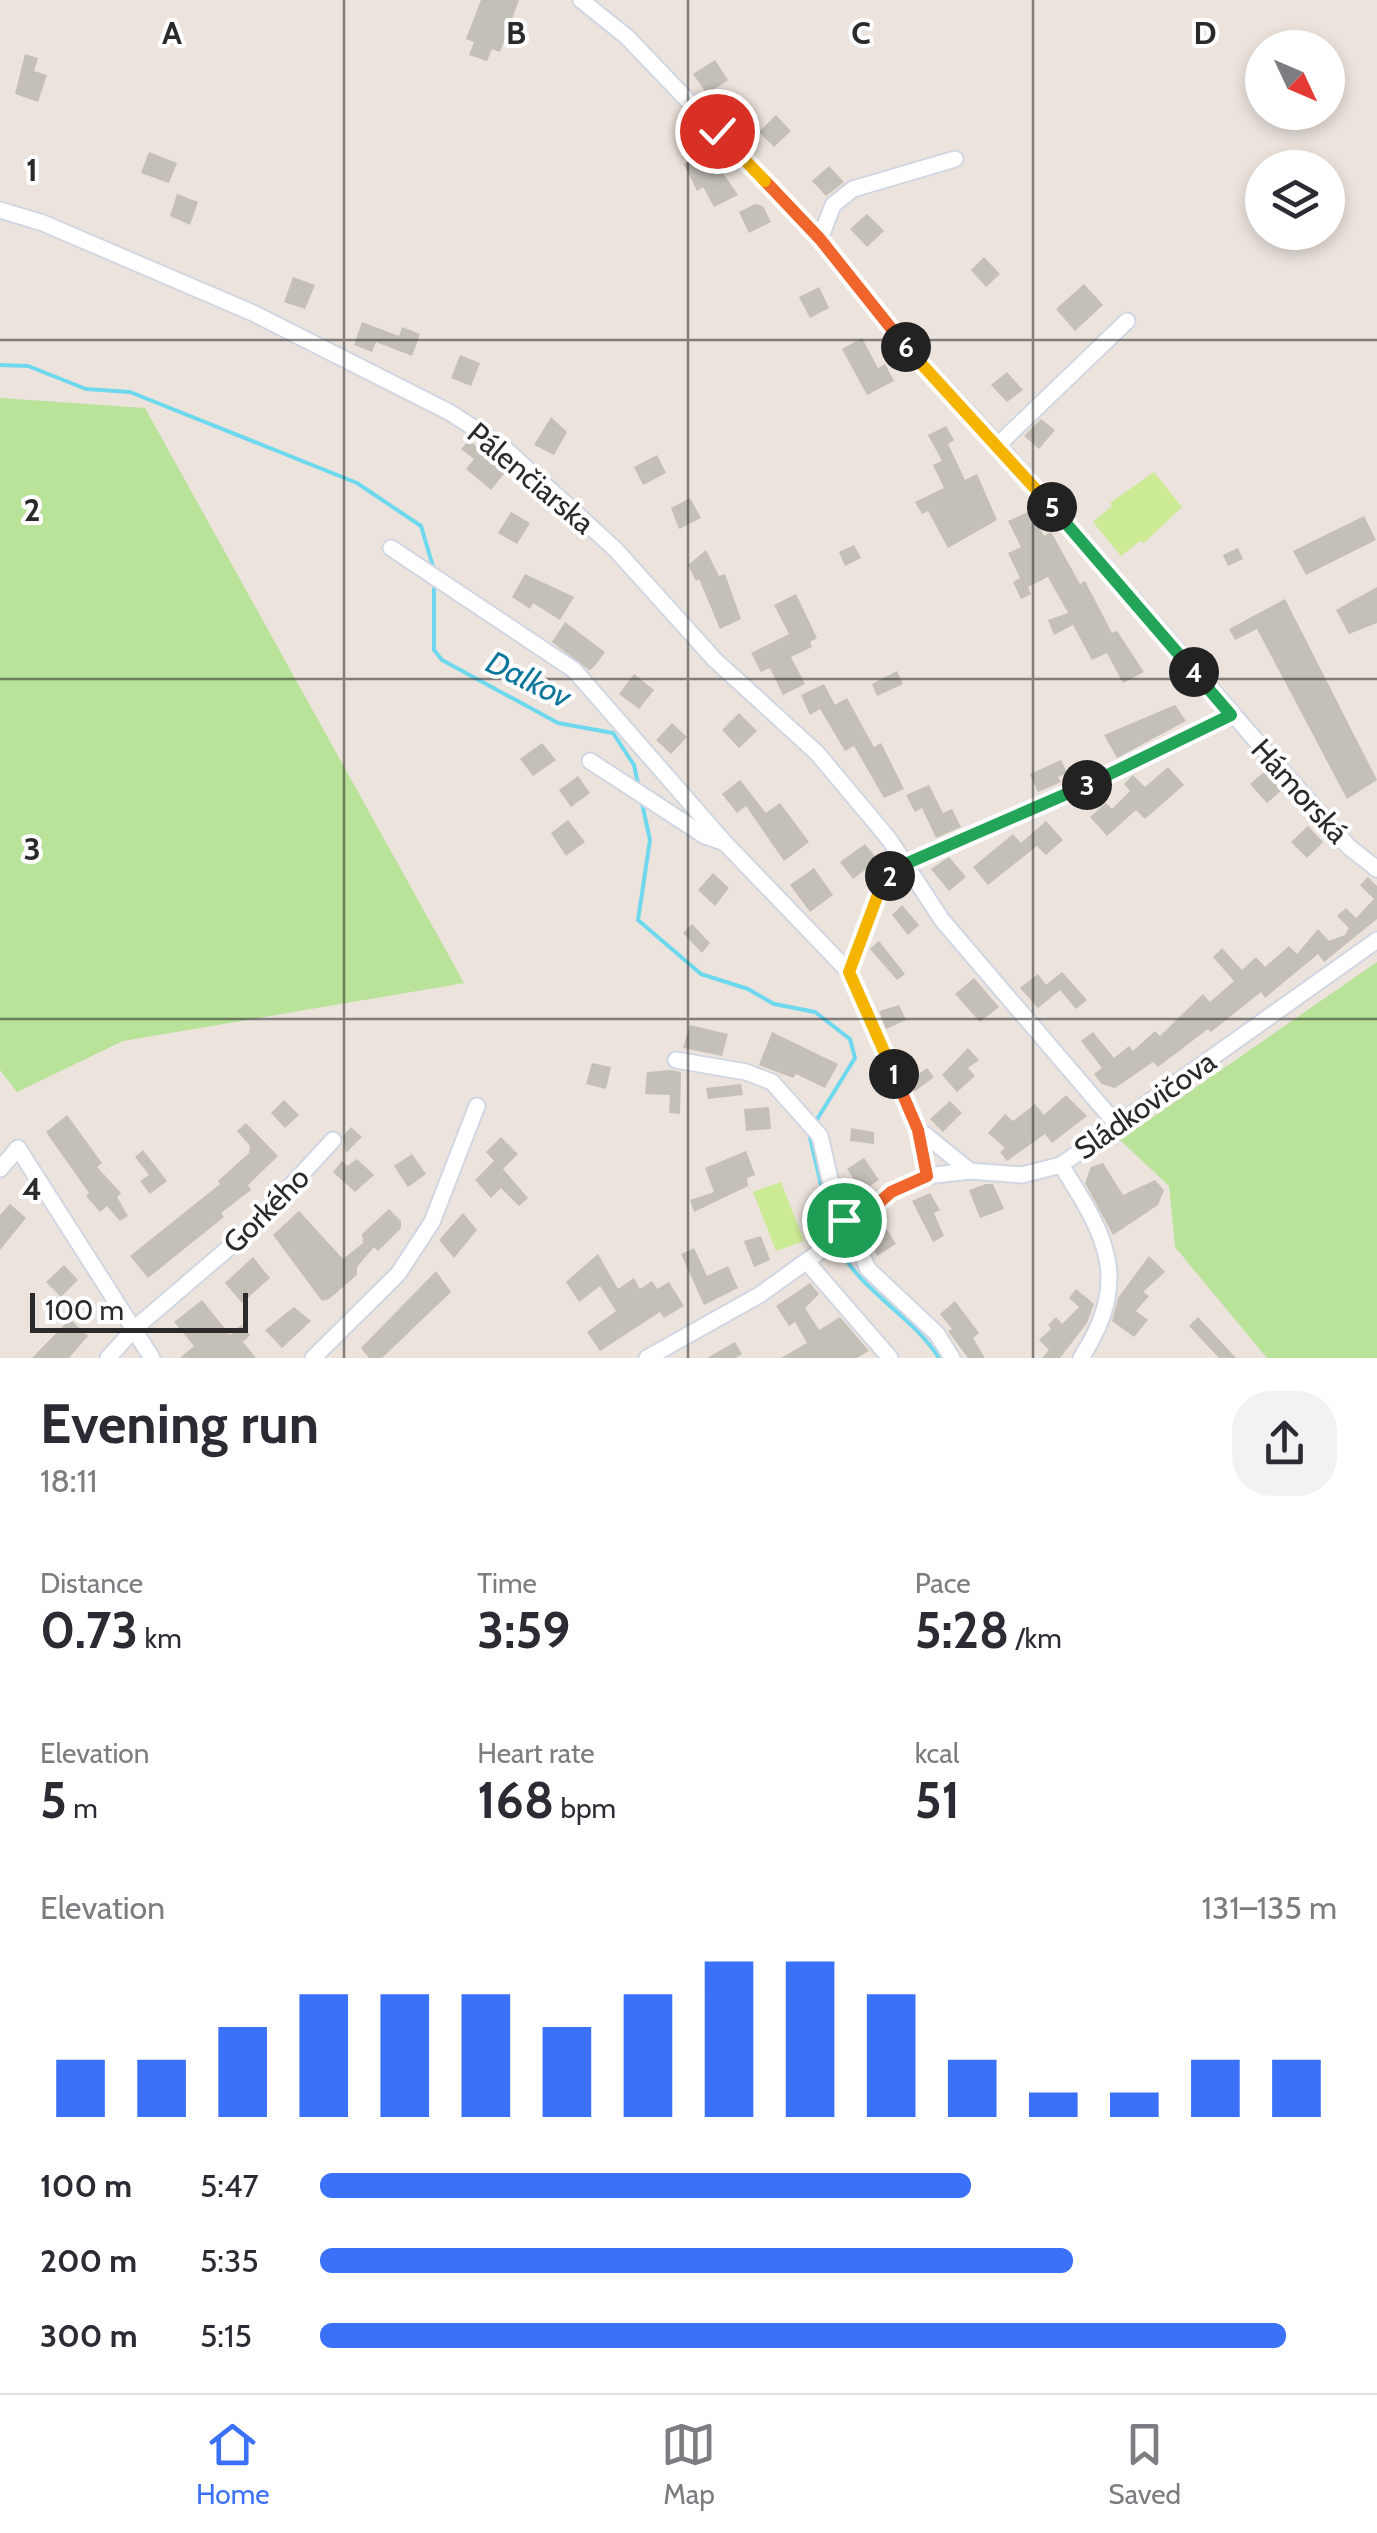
<!DOCTYPE html>
<html lang="en">
<head>
<meta charset="utf-8">
<style>
	body { margin:0; font-family:Cabin,sans-serif; background:#f2f2f3; color:#2b2b33; height:100vh; display:flex; flex-direction:column; font-size:38px; white-space:nowrap }
	* { box-sizing:border-box; margin:0 }
	p { font-size:32px; color:#7c7c81 }
	.icon { flex:none; width:55px; height:55px; fill:none; stroke:currentColor; stroke-width:2; stroke-linecap:round; stroke-linejoin:round }
	.map { position:relative; height:1358px; overflow:hidden }
	.sheet { display:flex; flex-direction:column; background:#fff; flex:1 }
	.sheet>* { flex:none }
	.needle { width:65px; rotate:134deg }
	.buttons { position:absolute; left:1245px; top:30px; display:grid; gap:20px }
	.buttons a { display:grid; place-items:center; width:100px; height:100px; border-radius:50%; background:#fff; box-shadow:0 5px 15px #0003; font-size:50px }
	.scale { position:absolute; left:30px; bottom:25px; width:218px; box-sizing:border-box; padding-left:10px; border:5px solid #2a2a2a; border-top:0; font-size:28px; line-height:35px; white-space:nowrap; color:#2a2a2a; -webkit-text-stroke:8px #fff; paint-order:stroke }
	.pin { position:absolute; display:grid; place-items:center; width:85px; height:85px; color:#fff; margin:-42px; border:5px solid #fff; border-radius:50%; box-shadow:0 2px 10px #0007 }
	.km { position:absolute; width:50px; height:50px; margin:-25px; border-radius:50%; background:#222; color:#fff; font-size:28px; line-height:50px; text-align:center }
	.round { display:grid; place-items:center; flex:none; width:105px; height:105px; border-radius:40px; background:#f2f2f3 }
	.headline { display:flex; align-items:center; justify-content:space-between; height:170px; padding:0 40px }
	h1 { font-size:55px; font-weight:700; line-height:75px }
	.figures { display:grid; grid-template-columns:repeat(3,1fr); gap:15px; height:170px; padding:10px 40px }
	.figures div { display:grid; align-content:center }
	.figures b { font-size:50px; font-weight:700 }
	.figures small { font-size:28px; font-weight:400 }
	.figures p { font-size:28px }
	.chart { height:280px; padding:20px 40px }
	.chart p { display:flex; justify-content:space-between }
	.chart svg { width:100%; height:180px; margin-top:10px; stroke:#3b70f9; stroke-width:6 }
	ul { padding:0 40px; list-style:none; font-size:32px }
	li { display:grid; grid-template-columns:160px 120px 1fr; align-items:center; height:75px }
	li i { height:25px; border-radius:12px; background:#3b70f9 }
	.tab-bar { display:flex; justify-content:space-around; align-items:center; height:140px; border-top:2px solid #e1e1e2; background:#fff; font-size:28px; color:#7c7c81 }
	.tab-bar a { display:grid; justify-items:center; gap:5px }
	.tab-bar .selected { color:#3b70f9 }
	.map>svg:first-child { display:block }
	.green { fill:#b8e398 }
	.pitch { fill:#cdea94 }
	.lines { fill:none; stroke-linecap:round; stroke-linejoin:round }
	.stream { stroke:#6ed8ee; stroke-width:4 }
	.building { fill:#c4bfb7 }
	.minor-casing { stroke:#d1d6e3; stroke-width:19 }
	.minor { stroke:#fff; stroke-width:15 }
	.split-1-casing { stroke:#fff; stroke-width:20 }
	.split-2-casing { stroke:#fff; stroke-width:20 }
	.split-3-casing { stroke:#fff; stroke-width:20 }
	.split-4-casing { stroke:#fff; stroke-width:20 }
	.split-5-casing { stroke:#fff; stroke-width:20 }
	.split-6-casing { stroke:#fff; stroke-width:20 }
	.split-7-casing { stroke:#fff; stroke-width:20 }
	.split-8-casing { stroke:#fff; stroke-width:20 }
	.split-1 { stroke:#f0652b; stroke-width:12 }
	.split-2 { stroke:#f5b400; stroke-width:12 }
	.split-3 { stroke:#22a559; stroke-width:12 }
	.split-4 { stroke:#22a559; stroke-width:12 }
	.split-5 { stroke:#22a559; stroke-width:12 }
	.split-6 { stroke:#f5b400; stroke-width:12 }
	.split-7 { stroke:#f0652b; stroke-width:12 }
	.split-8 { stroke:#f5b400; stroke-width:12 }
	.grid { fill:none; stroke:#2a2a2a; stroke-width:2.5; stroke-opacity:0.55 }
	.labels { text-anchor:middle; dominant-baseline:central; stroke-width:8; stroke-linejoin:round; paint-order:stroke }
	.street-label { font-size:30px; fill:#2a2a2a; stroke:#fff }
	.water-label { font-size:32px; font-style:italic; fill:#0d769a; stroke:#fff }
	.grid-label { font-size:32px; text-anchor:middle; font-weight:bold; fill:#2a2a2a; stroke:#fff; stroke-width:8; stroke-linejoin:round; paint-order:stroke }
</style>
</head>
<body>
<div class="map">
<svg width="1377" height="1358" viewBox="0 0 1377 1358">
	<rect width="100%" height="100%" fill="#ece3dc"/>
	<g class="green">
		<polygon points="0,398 145,408 464,983 123,1041 17,1092 0,1070"/>
		<polygon points="1377,962 1377,1358 1267,1358 1175,1247 1169,1186 1120,1140"/>
	</g>
	<g class="pitch">
		<polygon points="1154,472 1182,507 1144,543 1140,541 1121,556 1093,522 1112,506 1110,503"/>
		<polygon points="781,1182 804,1241 776,1251 753,1192"/>
	</g>
	<g class="lines">
		<g class="stream">
			<polyline points="0,365 28,366 86,389 130,392 357,483 421,526 434,570"/>
			<polyline points="434,584 434,650 442,660 558,723 613,733 634,765 638,784"/>
			<polyline points="642,803 650,840 638,920 701,974 748,989 774,1004 815,1012 850,1039 855,1058 816,1121"/>
			<polyline points="809,1133 833,1236"/>
			<path d="M 837,1244 C 859,1291 911,1314 939,1358"/>
		</g>
	</g>
	<g class="building">
		<polygon points="481,0 519,0 500,52 492,49 487,61 469,55 474,42 466,39"/>
		<polygon points="25,54 38,58 34,71 47,75 38,102 15,94"/>
		<polygon points="715,60 728,80 707,94 693,74"/>
		<polygon points="776,115 791,131 774,147 759,132"/>
		<polygon points="149,152 177,163 169,183 141,173"/>
		<polygon points="709,153 738,195 714,207 703,187 697,191 684,164"/>
		<polygon points="829,166 844,182 826,196 812,181"/>
		<polygon points="177,194 198,202 190,225 170,216"/>
		<polygon points="755,204 763,206 771,222 749,233 739,212"/>
		<polygon points="867,214 884,231 867,247 850,229"/>
		<polygon points="984,257 1000,274 986,287 971,270"/>
		<polygon points="293,277 315,285 305,309 284,302"/>
		<polygon points="1084,284 1103,305 1075,331 1056,309"/>
		<polygon points="819,287 829,308 810,318 799,297"/>
		<polygon points="362,322 399,336 402,327 420,334 412,356 376,342 372,352 354,345"/>
		<polygon points="862,338 878,368 885,364 894,381 867,395 842,349"/>
		<polygon points="460,355 480,363 471,386 451,378"/>
		<polygon points="1007,372 1023,390 1007,402 991,385"/>
		<polygon points="551,417 567,432 554,455 534,445"/>
		<polygon points="1041,419 1055,430 1039,449 1024,436"/>
		<polygon points="946,426 954,440 948,444 965,480 977,474 997,520 948,548 928,511 922,514 915,502 944,488 933,465 942,461 928,435"/>
		<polygon points="469,440 506,471 491,490 466,469 474,459 461,449"/>
		<polygon points="657,455 666,473 643,485 634,467"/>
		<polygon points="690,498 701,518 679,529 671,508"/>
		<polygon points="1030,511 1044,536 1051,532 1080,584 1085,581 1112,633 1117,631 1144,672 1123,683 1107,653 1092,660 1073,625 1054,635 1048,620 1068,613 1048,577 1028,587 1031,594 1021,599 1013,582 1020,578 1008,553 1021,547 1008,521"/>
		<polygon points="511,512 530,523 517,544 498,533"/>
		<polygon points="1364,516 1376,540 1306,575 1293,551"/>
		<polygon points="854,545 861,558 845,566 839,552"/>
		<polygon points="1238,548 1243,559 1228,566 1223,555"/>
		<polygon points="706,550 719,576 725,574 741,619 720,629 699,579 696,581 688,565"/>
		<polygon points="525,574 574,597 560,620 533,603 530,609 512,597"/>
		<polygon points="1377,587 1377,623 1349,634 1336,610"/>
		<polygon points="796,594 817,638 810,642 812,647 791,657 805,684 783,695 770,668 761,672 751,653 789,634 774,605"/>
		<polygon points="1285,599 1377,780 1347,799 1257,629 1235,640 1229,629"/>
		<polygon points="565,622 605,652 594,667 589,670 552,642"/>
		<polygon points="897,671 903,684 877,696 872,684"/>
		<polygon points="634,674 654,690 639,709 619,694"/>
		<polygon points="824,684 835,705 847,698 874,747 881,743 904,789 884,798 854,746 845,751 820,709 810,715 801,695"/>
		<polygon points="1175,705 1186,721 1117,758 1104,735"/>
		<polygon points="739,713 757,731 739,748 722,730"/>
		<polygon points="672,723 687,737 671,754 656,740"/>
		<polygon points="542,743 556,760 533,776 520,759"/>
		<polygon points="1061,760 1067,773 1058,777 1061,782 1038,792 1030,774"/>
		<polygon points="1168,767 1184,785 1145,819 1136,810 1107,836 1090,817 1106,803 1112,809 1130,791 1124,784 1133,775 1145,787"/>
		<polygon points="1265,771 1282,790 1267,803 1250,784"/>
		<polygon points="578,776 590,793 571,807 559,790"/>
		<polygon points="740,780 766,813 780,803 809,842 784,861 746,806 737,813 722,794"/>
		<polygon points="929,785 943,813 952,809 961,827 936,838 922,808 915,812 906,795"/>
		<polygon points="568,820 585,842 566,856 551,833"/>
		<polygon points="1046,821 1063,840 1046,855 1037,846 988,885 973,867 1013,834 1021,843"/>
		<polygon points="1308,826 1323,842 1307,858 1291,842"/>
		<polygon points="865,844 878,860 853,879 840,862"/>
		<polygon points="949,857 966,877 949,891 931,869"/>
		<polygon points="814,868 833,895 810,912 790,885"/>
		<polygon points="713,873 729,888 715,906 698,890"/>
		<polygon points="1368,877 1377,886 1377,919 1324,962 1318,954 1265,998 1261,992 1211,1032 1208,1029 1158,1067 1153,1062 1115,1088 1102,1084 1094,1074 1102,1068 1081,1041 1093,1032 1114,1058 1129,1046 1133,1051 1155,1031 1160,1036 1203,994 1210,1002 1234,981 1213,957 1222,948 1242,970 1256,957 1265,967 1289,946 1297,954 1318,929 1329,941 1345,935 1349,928 1337,916 1346,908 1356,918 1374,899 1360,885"/>
		<polygon points="902,905 919,925 908,935 892,915"/>
		<polygon points="692,924 710,943 702,953 683,933"/>
		<polygon points="879,941 905,974 897,980 870,949"/>
		<polygon points="1062,972 1087,1000 1076,1009 1060,990 1038,1008 1020,988 1038,974 1046,985"/>
		<polygon points="974,978 999,1007 980,1022 955,994"/>
		<polygon points="899,1005 906,1020 886,1029 879,1011"/>
		<polygon points="690,1025 728,1034 722,1056 683,1048"/>
		<polygon points="772,1032 838,1064 825,1088 796,1074 793,1078 759,1065"/>
		<polygon points="968,1048 979,1060 968,1068 975,1076 957,1092 942,1075"/>
		<polygon points="592,1063 611,1067 606,1089 586,1084"/>
		<polygon points="927,1068 934,1077 914,1092 909,1081"/>
		<polygon points="670,1070 681,1072 680,1114 669,1113 670,1095 645,1094 647,1072"/>
		<polygon points="741,1084 743,1095 708,1099 706,1088"/>
		<polygon points="1066,1095 1087,1116 1052,1143 1045,1134 1007,1161 1000,1152 1005,1148 988,1133 1005,1114 1013,1121 1035,1104 1044,1115"/>
		<polygon points="284,1100 299,1115 285,1128 271,1113"/>
		<polygon points="950,1101 962,1113 943,1132 930,1119"/>
		<polygon points="769,1107 771,1129 746,1131 744,1109"/>
		<polygon points="67,1115 102,1163 97,1167 121,1193 117,1197 128,1216 120,1221 107,1206 100,1212 86,1196 89,1193 46,1132"/>
		<polygon points="246,1123 278,1156 248,1185 251,1190 221,1213 224,1217 148,1278 130,1256 220,1184 218,1181 249,1153 250,1146 237,1131"/>
		<polygon points="351,1127 362,1137 346,1153 343,1136"/>
		<polygon points="851,1128 874,1132 874,1144 850,1141"/>
		<polygon points="501,1137 518,1154 503,1169 528,1198 519,1206 501,1188 491,1198 475,1180 494,1161 486,1152"/>
		<polygon points="143,1150 167,1181 150,1194 140,1181 149,1175 135,1157"/>
		<polygon points="746,1151 755,1175 747,1178 748,1186 694,1212 690,1200 714,1192 705,1168"/>
		<polygon points="412,1154 426,1174 408,1187 394,1166"/>
		<polygon points="864,1158 879,1180 862,1191 847,1169"/>
		<polygon points="357,1159 374,1175 355,1192 333,1172 342,1161 347,1166"/>
		<polygon points="1103,1163 1123,1195 1155,1180 1164,1190 1158,1205 1113,1235 1085,1183 1091,1167"/>
		<polygon points="986,1184 993,1184 1004,1209 980,1218 969,1190"/>
		<polygon points="930,1193 940,1210 934,1213 944,1236 933,1242 912,1201"/>
		<polygon points="10,1204 26,1218 0,1250 0,1215"/>
		<polygon points="389,1209 401,1221 401,1228 378,1251 374,1247 357,1267 357,1275 329,1299 322,1301 273,1235 299,1211 343,1259 363,1243 362,1234"/>
		<polygon points="463,1213 477,1230 454,1258 439,1240"/>
		<polygon points="873,1225 876,1230 884,1225 896,1244 877,1256 866,1236"/>
		<polygon points="761,1236 770,1260 754,1267 744,1241"/>
		<polygon points="694,1248 707,1276 728,1266 738,1288 704,1305 681,1254"/>
		<polygon points="598,1254 618,1289 634,1278 640,1289 652,1281 657,1289 669,1282 684,1306 664,1318 660,1312 600,1351 587,1332 616,1311 600,1286 579,1302 566,1282"/>
		<polygon points="1149,1256 1165,1272 1143,1292 1149,1296 1136,1311 1148,1320 1134,1337 1112,1321 1118,1298"/>
		<polygon points="253,1257 270,1278 242,1303 225,1283"/>
		<polygon points="64,1265 78,1280 61,1297 46,1282"/>
		<polygon points="436,1271 451,1292 382,1358 369,1358 361,1348"/>
		<polygon points="810,1283 819,1294 805,1308 819,1330 840,1317 869,1351 857,1358 781,1358 807,1343 795,1322 789,1326 776,1306"/>
		<polygon points="1076,1289 1094,1304 1087,1323 1060,1358 1042,1358 1049,1350 1039,1340 1051,1329 1048,1325 1056,1317 1062,1324 1079,1307 1069,1298"/>
		<polygon points="202,1300 230,1335 241,1325 250,1335 243,1342 256,1358 180,1358 194,1346 174,1322"/>
		<polygon points="955,1301 979,1333 973,1338 985,1358 968,1358 948,1331 952,1329 940,1314"/>
		<polygon points="294,1307 311,1321 282,1348 265,1330"/>
		<polygon points="1198,1317 1236,1358 1219,1358 1189,1326"/>
		<polygon points="70,1319 88,1336 69,1358 32,1358"/>
		<polygon points="735,1342 742,1354 736,1358 707,1358"/>
	</g>
	<g class="lines">
		<defs>
			<g id="minor">
				<polyline points="581,0 627,37 820,239 897,337 998,445 1349,847 1377,869"/>
				<polyline points="0,210 43,223 253,313 449,412 502,446 615,549 715,660 817,753 889,839 942,920 1118,1126"/>
				<polyline points="820,239 833,205 853,189 955,159"/>
				<polyline points="998,445 1127,321"/>
				<polyline points="391,548 574,670 725,843 849,972"/>
				<polyline points="590,761 705,836 725,843"/>
				<polyline points="676,1060 746,1072 772,1082 820,1136 832,1188 868,1269 937,1334 952,1358"/>
				<polyline points="918,1129 927,1176"/>
				<path d="M 1061,1165 C 1106,1236 1132,1279 1081,1358"/>
				<polyline points="0,1169 18,1148 152,1358"/>
				<polyline points="970,1171 918,1129 849,972 883,881 903,865 1106,776 1231,715"/>
				<polyline points="807,1262 890,1358"/>
				<polyline points="108,1358 134,1329 252,1228 333,1140"/>
				<polyline points="313,1358 398,1274 432,1222 477,1106"/>
				<polyline points="647,1358 761,1294 848,1231 891,1192 927,1176 970,1171 1022,1175 1061,1165 1377,940"/>
			</g>
		</defs>
		<use href="#minor" class="minor-casing"/>
		<use href="#minor" class="minor"/>
	</g>
	<g class="lines">
		<defs>
			<polyline id="split-1" points="844,1220 848,1231 891,1192 927,1176 918,1130 894,1074"/>
			<polyline id="split-2" points="890,876 883,881 849,972 894,1074"/>
			<polyline id="split-3" points="890,876 903,865 1087,785"/>
			<polyline id="split-4" points="1087,785 1231,715 1194,672"/>
			<polyline id="split-5" points="1052,507 1194,672"/>
			<polyline id="split-6" points="906,347 1052,507"/>
			<polyline id="split-7" points="765,181 820,239 906,347"/>
			<polyline id="split-8" points="717,131 765,181"/>
		</defs>
		<use href="#split-1" class="split-1-casing"/>
		<use href="#split-2" class="split-2-casing"/>
		<use href="#split-3" class="split-3-casing"/>
		<use href="#split-4" class="split-4-casing"/>
		<use href="#split-5" class="split-5-casing"/>
		<use href="#split-6" class="split-6-casing"/>
		<use href="#split-7" class="split-7-casing"/>
		<use href="#split-8" class="split-8-casing"/>
		<use href="#split-1" class="split-1"/>
		<use href="#split-2" class="split-2"/>
		<use href="#split-3" class="split-3"/>
		<use href="#split-4" class="split-4"/>
		<use href="#split-5" class="split-5"/>
		<use href="#split-6" class="split-6"/>
		<use href="#split-7" class="split-7"/>
		<use href="#split-8" class="split-8"/>
	</g>
	<path class="grid" d="M 344,0 L 344,1358M 688,0 L 688,1358M 1033,0 L 1033,1358M 0,340 L 1377,340M 0,679 L 1377,679M 0,1019 L 1377,1019"/>
	<g class="labels">
		<g class="street-label">
			<text transform="translate(531 478) rotate(40)">Pálenčiarska</text>
			<text transform="translate(1300 791) rotate(48)">Hámorská</text>
			<text transform="translate(1145 1105) rotate(-35)">Sládkovičova</text>
			<text transform="translate(266 1210) rotate(-45)">Gorkého</text>
		</g>
		<g class="water-label">
			<text transform="translate(529 679) rotate(26)">Dalkov</text>
		</g>
	</g>
	<g class="grid-label">
		<text x="172" y="44">A</text>
		<text x="516" y="44">B</text>
		<text x="861" y="44">C</text>
		<text x="1205" y="44">D</text>
		<text x="32" y="181">1</text>
		<text x="32" y="521">2</text>
		<text x="32" y="860">3</text>
		<text x="32" y="1200">4</text>
	</g>
</svg>
<div class="buttons">
<a><svg class="needle" viewBox="-14 -14 28 28"><path d="M0-13l5 13h-10z" fill="#e53935"/><path d="M0 13l5-13h-10z" fill="#7c7c81"/></svg></a>
<a><svg class="icon" aria-label="layers" viewBox="0 0 24 24"><path d="M12 4l9 5-9 5-9-5zM3 14l9 5 9-5"/></svg></a>
</div>
<div class="scale">100 m</div>
<div class="pin" style="left:844px;top:1220px;background:#1e9e55"><svg class="icon" aria-label="arrive" viewBox="0 0 24 24"><path d="M6 21V4h12l-3 4 3 4H6"/></svg></div>
<div class="pin" style="left:717px;top:131px;background:#d93025"><svg class="icon" aria-label="check" viewBox="0 0 24 24"><path d="M5 12l5 5 9-10"/></svg></div>
<b class="km" style="left:894px;top:1074px">1</b>
<b class="km" style="left:890px;top:876px">2</b>
<b class="km" style="left:1087px;top:785px">3</b>
<b class="km" style="left:1194px;top:672px">4</b>
<b class="km" style="left:1052px;top:507px">5</b>
<b class="km" style="left:906px;top:347px">6</b>
</div>
<section class="sheet">
<div class="headline"><div><h1>Evening run</h1><p>18:11</p></div><a class="round"><svg class="icon" aria-label="share" viewBox="0 0 24 24"><path d="M12 15V3M7 8l5-5 5 5M5 13v7h14v-7"/></svg></a></div>
<div class="figures">
<div><p>Distance</p><b>0.73<small> km</small></b></div>
<div><p>Time</p><b>3:59</b></div>
<div><p>Pace</p><b>5:28<small> /km</small></b></div>
</div>
<div class="figures">
<div><p>Elevation</p><b>5<small> m</small></b></div>
<div><p>Heart rate</p><b>168<small> bpm</small></b></div>
<div><p>kcal</p><b>51</b></div>
</div>
<div class="chart"><p><span>Elevation</span>131–135 m</p>
<svg viewBox="0 0 160 44" preserveAspectRatio="none"><path d="M5 44V30M15 44V30M25 44V22M35 44V14M45 44V14M55 44V14M65 44V22M75 44V14M85 44V6M95 44V6M105 44V14M115 44V30M125 44V38M135 44V38M145 44V30M155 44V30"/></svg>
</div>
<ul>
<li><b>100 m</b>5:47<i style="width:64%"></i></li>
<li><b>200 m</b>5:35<i style="width:74%"></i></li>
<li><b>300 m</b>5:15<i style="width:95%"></i></li>
</ul>
</section>
<nav class="tab-bar">
<a class="selected"><svg class="icon" aria-label="home" viewBox="0 0 24 24"><path d="M3 11l9-7 9 7M6 9v11h12V9"/></svg>Home</a>
<a><svg class="icon" aria-label="map" viewBox="0 0 24 24"><path d="M3 6l6-2 6 2 6-2v14l-6 2-6-2-6 2zM9 4v14M15 6v14"/></svg>Map</a>
<a><svg class="icon" aria-label="saved" viewBox="0 0 24 24"><path d="M7 4h10v16l-5-4-5 4z"/></svg>Saved</a>
</nav>
</body>
</html>
